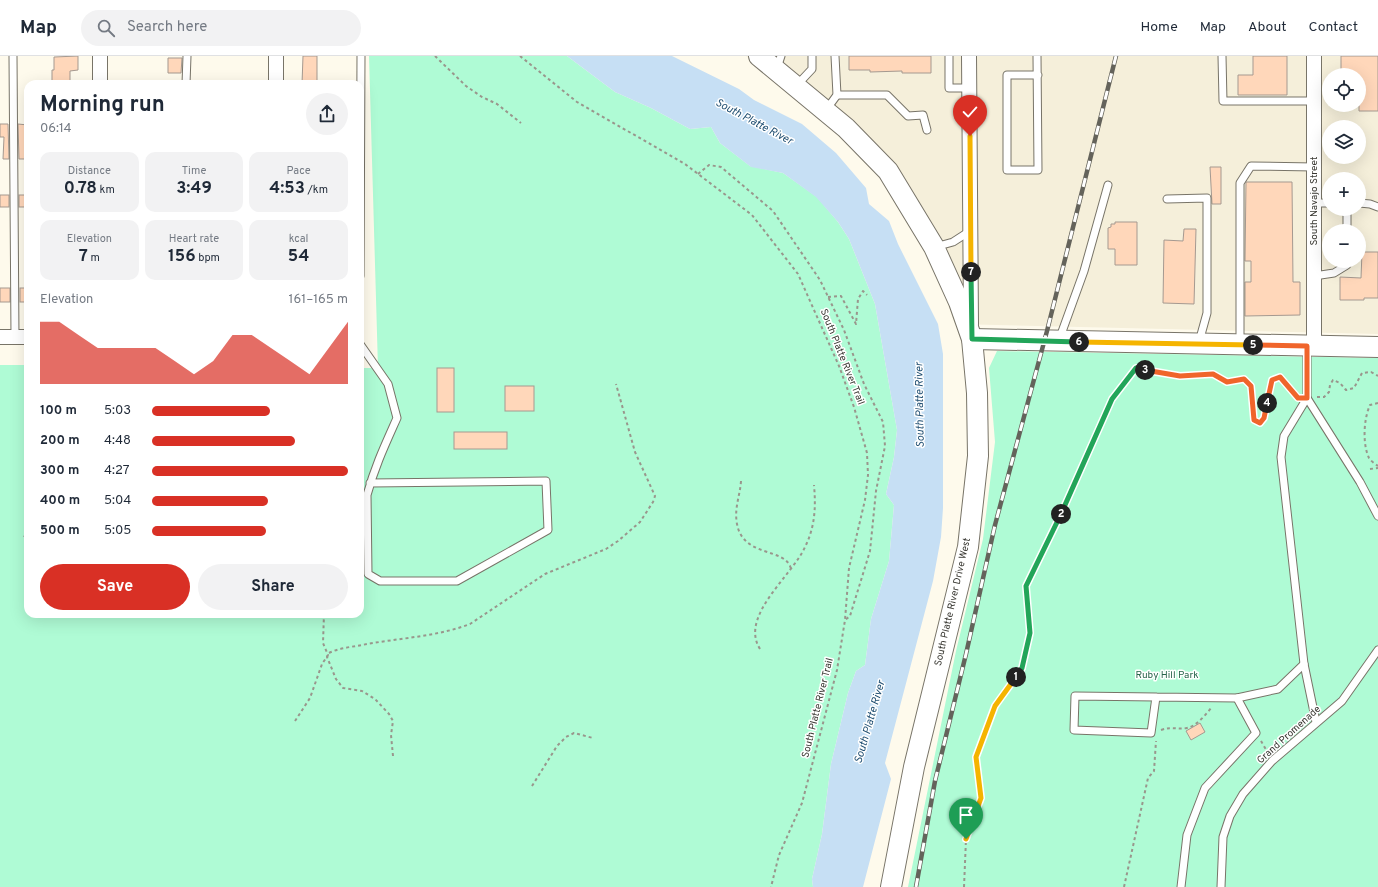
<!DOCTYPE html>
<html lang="en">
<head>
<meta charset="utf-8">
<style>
	body { margin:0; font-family:Overpass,sans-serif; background:#f2f2f3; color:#1f2937; height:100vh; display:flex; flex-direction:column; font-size:15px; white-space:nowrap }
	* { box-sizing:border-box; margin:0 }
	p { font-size:13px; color:#747a83 }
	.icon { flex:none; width:22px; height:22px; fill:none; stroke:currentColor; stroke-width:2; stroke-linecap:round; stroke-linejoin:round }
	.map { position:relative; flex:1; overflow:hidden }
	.details { position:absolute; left:24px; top:24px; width:340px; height:538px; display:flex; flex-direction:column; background:#fff; border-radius:12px; box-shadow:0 4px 16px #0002 }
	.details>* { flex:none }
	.tools { position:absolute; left:1322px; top:12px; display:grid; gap:8px }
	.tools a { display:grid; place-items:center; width:44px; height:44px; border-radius:50%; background:#fff; box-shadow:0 4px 16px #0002; font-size:20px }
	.pin { position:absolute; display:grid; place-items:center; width:34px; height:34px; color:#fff; margin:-41px -17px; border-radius:50% 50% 50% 0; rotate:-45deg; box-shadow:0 0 4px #0007 }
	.pin .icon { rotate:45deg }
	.km { position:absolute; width:20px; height:20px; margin:-10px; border-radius:50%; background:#222; color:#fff; font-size:11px; line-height:20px; text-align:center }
	.round { display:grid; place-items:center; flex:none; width:42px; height:42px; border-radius:21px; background:#f2f2f3 }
	.head { display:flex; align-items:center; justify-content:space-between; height:68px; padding:0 16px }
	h1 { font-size:22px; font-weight:700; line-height:30px }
	.stats { display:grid; grid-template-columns:repeat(3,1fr); gap:6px; height:68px; padding:4px 16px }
	.stats div { display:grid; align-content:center; border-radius:10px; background:#f2f2f3; text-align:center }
	.stats b { font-size:17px; font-weight:700 }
	.stats small { font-size:11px; font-weight:400 }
	.stats p { font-size:11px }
	.chart { height:112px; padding:8px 16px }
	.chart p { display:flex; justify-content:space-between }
	.chart svg { width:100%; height:72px; margin-top:4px; fill:#d93025; opacity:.7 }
	.action { display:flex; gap:8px; margin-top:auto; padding:8px 16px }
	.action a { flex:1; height:46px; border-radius:24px; background:#d93025; color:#fff; font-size:16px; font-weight:700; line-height:46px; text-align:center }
	.action a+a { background:#f2f2f3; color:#1f2937 }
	ul { padding:0 16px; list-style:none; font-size:13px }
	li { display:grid; grid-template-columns:64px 48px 1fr; align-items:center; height:30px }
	li i { height:10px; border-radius:5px; background:#d93025 }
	header { display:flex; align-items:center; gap:24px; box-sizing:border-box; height:56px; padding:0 20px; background:#fff; border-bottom:1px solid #e0e1e3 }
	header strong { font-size:19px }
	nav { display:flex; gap:22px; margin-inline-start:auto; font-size:14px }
	.search { width:280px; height:36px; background:#f2f2f3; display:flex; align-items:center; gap:10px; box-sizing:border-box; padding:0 14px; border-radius:22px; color:#747a83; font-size:15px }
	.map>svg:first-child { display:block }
	.built { fill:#f5efda; fill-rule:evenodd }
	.green { fill:#affbd5 }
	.water { fill:#c6dff4 }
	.building { fill:#ffd7ba; stroke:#a59990 }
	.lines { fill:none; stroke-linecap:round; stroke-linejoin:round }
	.lane-casing { stroke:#787468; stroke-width:9 }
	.street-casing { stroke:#787468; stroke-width:16 }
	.secondary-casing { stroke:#787468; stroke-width:22 }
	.path { stroke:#99968c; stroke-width:2; stroke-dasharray:3 3; stroke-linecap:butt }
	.lane { stroke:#fff; stroke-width:7 }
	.street { stroke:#fff; stroke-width:14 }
	.secondary { stroke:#fff; stroke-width:20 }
	.rail-casing { stroke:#64635b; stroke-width:4.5 }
	.rail { stroke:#fff; stroke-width:3; stroke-dasharray:9; stroke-linecap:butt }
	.split-1-casing { stroke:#fff; stroke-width:8 }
	.split-2-casing { stroke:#fff; stroke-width:8 }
	.split-3-casing { stroke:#fff; stroke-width:8 }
	.split-4-casing { stroke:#fff; stroke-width:8 }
	.split-5-casing { stroke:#fff; stroke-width:8 }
	.split-6-casing { stroke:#fff; stroke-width:8 }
	.split-7-casing { stroke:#fff; stroke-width:8 }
	.split-8-casing { stroke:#fff; stroke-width:8 }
	.split-1 { stroke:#f5b400; stroke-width:5 }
	.split-2 { stroke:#22a559; stroke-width:5 }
	.split-3 { stroke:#22a559; stroke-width:5 }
	.split-4 { stroke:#f0652b; stroke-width:5 }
	.split-5 { stroke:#f0652b; stroke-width:5 }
	.split-6 { stroke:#f5b400; stroke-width:5 }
	.split-7 { stroke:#22a559; stroke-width:5 }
	.split-8 { stroke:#f5b400; stroke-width:5 }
	.labels { text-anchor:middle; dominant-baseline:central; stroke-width:3; stroke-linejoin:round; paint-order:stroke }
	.street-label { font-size:10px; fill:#393832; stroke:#fff }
	.park-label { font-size:10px; fill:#27644a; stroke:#fff }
	.water-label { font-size:11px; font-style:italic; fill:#1f4e71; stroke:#fff }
</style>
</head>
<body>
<header>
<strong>Map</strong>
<div class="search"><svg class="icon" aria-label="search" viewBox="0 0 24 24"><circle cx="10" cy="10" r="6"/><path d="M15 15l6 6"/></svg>Search here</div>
<nav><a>Home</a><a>Map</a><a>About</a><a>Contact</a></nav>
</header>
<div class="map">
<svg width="1378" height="831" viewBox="0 0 1378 831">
	<rect width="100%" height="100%" fill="#fefaec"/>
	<path class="built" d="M 746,0 L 1378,0 L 1378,278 L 955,268 L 928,191 L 879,120 L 836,72 ZM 1329,19 L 1359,19 L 1359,49 L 1329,49 ZM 1329,71 L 1359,71 L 1359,101 L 1329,101 ZM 1329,123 L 1359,123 L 1359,153 L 1329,153 ZM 1329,175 L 1359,175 L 1359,205 L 1329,205 Z"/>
	<g class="green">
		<polygon points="369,0 567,0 615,36 651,52 690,73 711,71 720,87 750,110 783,117 817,141 838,166 849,183 875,248 897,374 894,401 886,438 894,449 889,505 871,563 865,609 856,615 848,637 831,708 822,778 812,823 813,831 0,831 0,309 28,309 28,558 360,558 360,312 378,312"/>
		<polygon points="997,295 1378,302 1378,831 908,831 956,595 983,483 995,386 989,312"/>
	</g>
	<polygon class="water" points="567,0 672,0 739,33 754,44 802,68 836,97 866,132 869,148 889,165 898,188 938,268 943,298 943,452 941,481 933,525 885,707 891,723 863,831 813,831 812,823 822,778 831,708 848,637 856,615 865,609 871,563 889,505 894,449 886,438 894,401 897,374 875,248 849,183 838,166 816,141 783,117 751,111 720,87 711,71 690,73 651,52 615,36"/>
	<g class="building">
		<polygon points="78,0 78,14 70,15 70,28 52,28 52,14 54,14 54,1"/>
		<polygon points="303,0 317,0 317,28 302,28"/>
		<polygon points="849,0 931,0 931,17 902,17 902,15 870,16 870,14 849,14"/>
		<polygon points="1253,0 1287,0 1287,39 1238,39 1238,19 1253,19"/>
		<polygon points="1341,0 1378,0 1378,55 1359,55 1359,19 1341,19"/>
		<polygon points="168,2 182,2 181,17 168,17"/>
		<polygon points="0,68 8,68 9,103 3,103 4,81 0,81"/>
		<polygon points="18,68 28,69 28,103 19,103"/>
		<polygon points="1210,111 1221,111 1221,148 1212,148"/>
		<polygon points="1246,126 1292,126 1293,226 1300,226 1300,259 1245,260 1245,226 1251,226 1251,205 1245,205"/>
		<rect x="0" y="139" width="9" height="12"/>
		<rect x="19" y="139" width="9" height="12"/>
		<polygon points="1115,166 1137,166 1137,209 1115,209 1115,193 1108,193 1108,172 1111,171 1111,168 1115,168"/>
		<polygon points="1184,173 1196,173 1194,248 1163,247 1164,184 1183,185"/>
		<polygon points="1362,196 1378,196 1378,242 1364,242 1364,244 1340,244 1340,221 1361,222"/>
		<rect x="0" y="232" width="10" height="14"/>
		<rect x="20" y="232" width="8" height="14"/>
		<rect x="437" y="312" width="17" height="44"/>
		<rect x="505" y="330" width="29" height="25"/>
		<rect x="454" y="376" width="53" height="17"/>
		<polygon points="1200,667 1205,676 1191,684 1186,675"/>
	</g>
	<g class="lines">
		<defs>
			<g id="lane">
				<polyline points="13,0 15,281"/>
				<polyline points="949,0 949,32 969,32"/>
				<polyline points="1037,0 1038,114 1007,114 1007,19 1038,19"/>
				<polyline points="1222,0 1223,45 1314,45"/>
				<polyline points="777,12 781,0"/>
				<polyline points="186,28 187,0"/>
				<polyline points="797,29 812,13 812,0"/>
				<polyline points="837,39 887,39 908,60 923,59 927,74"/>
				<polyline points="826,54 837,39 835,0"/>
				<polyline points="1167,143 1207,142 1207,257 1199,286"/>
				<polyline points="1314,147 1329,147"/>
				<polyline points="1359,147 1370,148 1378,151"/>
				<polyline points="1347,153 1347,175"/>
				<polyline points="935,191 953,186 970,175"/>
				<polyline points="360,220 361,0"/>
				<polyline points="1314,220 1334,217 1347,209 1347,205"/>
				<polyline points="1059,284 1084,215 1108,129"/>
				<path d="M 360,288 L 388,328 L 397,362 C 385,389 375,410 367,439 L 368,518 L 380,525 L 457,525 L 548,474 L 546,425 L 370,427"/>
				<polyline points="1240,288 1240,127 1251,110 1314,111"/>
				<polyline points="1307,290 1307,342 1284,380 1281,401 1304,608 1316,666"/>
				<polyline points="1307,342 1360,426 1378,460"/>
				<polyline points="1156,641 1151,677 1074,674 1075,640 1237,642 1278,633 1304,608"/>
				<polyline points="1181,831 1187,779 1205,732 1256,677 1237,642"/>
				<polyline points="1221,831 1223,781 1230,760 1243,738 1272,705 1342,645 1378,594"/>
			</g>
			<g id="street">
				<polyline points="100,0 100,28"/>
				<polyline points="276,0 276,28"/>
				<polyline points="969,0 971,268"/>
				<polyline points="1314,0 1314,290"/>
				<polyline points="0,281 28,281"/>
			</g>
			<g id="secondary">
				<polyline points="759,0 846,72 888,115 934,191 959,246 972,283 977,337 978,400 968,491 914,711 891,831"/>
				<polyline points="972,283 1378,291"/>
			</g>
		</defs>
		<use href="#lane" class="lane-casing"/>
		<use href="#street" class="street-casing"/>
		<use href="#secondary" class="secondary-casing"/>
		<g class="path">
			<polyline points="435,0 466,30 482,41 497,48 521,67"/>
			<polyline points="520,0 577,46 685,108 752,159 798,218 839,310 854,351 867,397 868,419 865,444 849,512 845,564 837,614 802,747 779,799 771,831"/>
			<polyline points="698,118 709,109 721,111 773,155 820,224 844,274 864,328 883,366 885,390 876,435 870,495 850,560 845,564"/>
			<polyline points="828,241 841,240 856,268 858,243 863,235 867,239"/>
			<polyline points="1317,341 1324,341 1329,336 1330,329 1333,324 1340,327 1346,334 1354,332 1362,317 1371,316 1378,320"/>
			<path d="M 1378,347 L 1370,349 C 1364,362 1362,387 1369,402 C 1371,405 1375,408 1378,410"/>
			<polyline points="1370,413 1378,412"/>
			<path d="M 741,425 C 740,440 734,452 737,468 C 743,502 786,491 791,513"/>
			<polyline points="24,481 28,475"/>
			<path d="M 760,593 C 739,560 792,520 805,491 C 815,471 816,451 814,429"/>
			<polyline points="295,665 310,642 322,608 328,599 323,587 324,558"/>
			<path d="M 1161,674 C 1172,670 1177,674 1187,672 C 1197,670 1206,658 1212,651"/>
			<polyline points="1261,685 1268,697"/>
			<path d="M 393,700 L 391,679 L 393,665 L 389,658 L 375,643 L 362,635 L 343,632 L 336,623 L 327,601 L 329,597 C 339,592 351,591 362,589 C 398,582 436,581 470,568 L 545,518 L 606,493 L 618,485 L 640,466 L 653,446 L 655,440 L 635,396 L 616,328"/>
			<polyline points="532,730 557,690 566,681 574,677 593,682"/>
			<polyline points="964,831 966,783 981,742 976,701 995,650 1022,612 1030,577 1026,530 1079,421 1112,343 1136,312 1180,320 1213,318 1227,326 1244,323 1251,330 1254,364 1260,367 1264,362 1272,324 1280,321 1297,341"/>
			<polyline points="1124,831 1148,722 1154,715 1156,685"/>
		</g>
		<use href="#lane" class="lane"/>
		<use href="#street" class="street"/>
		<use href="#secondary" class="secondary"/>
		<defs>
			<polyline id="rail" points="916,831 935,725 966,598 995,469 1047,275 1116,0"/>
		</defs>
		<use href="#rail" class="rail-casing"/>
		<use href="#rail" class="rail"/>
	</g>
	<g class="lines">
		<defs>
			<polyline id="split-1" points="966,783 981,742 976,701 995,650 1016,621"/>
			<polyline id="split-2" points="1016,621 1022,612 1030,577 1026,530 1061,458"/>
			<polyline id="split-3" points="1061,458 1112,343 1136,312 1145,314"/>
			<polyline id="split-4" points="1145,314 1180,320 1213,318 1227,326 1244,323 1251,330 1254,364 1260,367 1264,362 1267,347"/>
			<polyline id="split-5" points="1253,289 1307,290 1307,342 1298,342 1280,321 1272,324 1267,347"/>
			<polyline id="split-6" points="1079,286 1253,289"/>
			<polyline id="split-7" points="971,216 972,283 1079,286"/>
			<polyline id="split-8" points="970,80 971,216"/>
		</defs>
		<use href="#split-1" class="split-1-casing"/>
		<use href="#split-2" class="split-2-casing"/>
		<use href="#split-3" class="split-3-casing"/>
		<use href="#split-4" class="split-4-casing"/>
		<use href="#split-5" class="split-5-casing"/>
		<use href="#split-6" class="split-6-casing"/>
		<use href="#split-7" class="split-7-casing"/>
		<use href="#split-8" class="split-8-casing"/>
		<use href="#split-1" class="split-1"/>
		<use href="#split-2" class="split-2"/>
		<use href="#split-3" class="split-3"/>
		<use href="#split-4" class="split-4"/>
		<use href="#split-5" class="split-5"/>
		<use href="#split-6" class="split-6"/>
		<use href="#split-7" class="split-7"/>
		<use href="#split-8" class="split-8"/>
	</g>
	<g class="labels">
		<g class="street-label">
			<text transform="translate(1314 145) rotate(-90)">South Navajo Street</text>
			<text transform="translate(842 301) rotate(68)">South Platte River Trail</text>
			<text transform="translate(953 546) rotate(-77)">South Platte River Drive West</text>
			<text transform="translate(818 652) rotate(-76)">South Platte River Trail</text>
			<text transform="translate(1289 679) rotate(-42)">Grand Promenade</text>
		</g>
		<g class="park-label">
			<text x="1167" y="619">Ruby Hill Park</text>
		</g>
		<g class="water-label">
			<text transform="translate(754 66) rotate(28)">South Platte River</text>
			<text transform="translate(920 349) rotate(-91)">South Platte River</text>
			<text transform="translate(870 666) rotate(-74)">South Platte River</text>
		</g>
	</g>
</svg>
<div class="tools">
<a><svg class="icon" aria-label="locate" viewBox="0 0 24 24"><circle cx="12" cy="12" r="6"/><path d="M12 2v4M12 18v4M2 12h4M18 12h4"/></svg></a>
<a><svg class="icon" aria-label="layers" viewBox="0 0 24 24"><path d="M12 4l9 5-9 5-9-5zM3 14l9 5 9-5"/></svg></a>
<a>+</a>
<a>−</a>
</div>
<div class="pin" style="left:966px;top:783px;background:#1e9e55"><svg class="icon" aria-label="arrive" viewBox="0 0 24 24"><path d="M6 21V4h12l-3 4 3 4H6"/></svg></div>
<div class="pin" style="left:970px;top:80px;background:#d93025"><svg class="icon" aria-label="check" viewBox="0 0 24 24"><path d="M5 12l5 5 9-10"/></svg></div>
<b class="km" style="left:1016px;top:621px">1</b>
<b class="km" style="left:1061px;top:458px">2</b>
<b class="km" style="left:1145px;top:314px">3</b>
<b class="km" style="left:1267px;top:347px">4</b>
<b class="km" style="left:1253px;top:289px">5</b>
<b class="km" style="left:1079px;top:286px">6</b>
<b class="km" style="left:971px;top:216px">7</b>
<section class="details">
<div class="head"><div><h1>Morning run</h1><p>06:14</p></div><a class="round"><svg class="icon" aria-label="share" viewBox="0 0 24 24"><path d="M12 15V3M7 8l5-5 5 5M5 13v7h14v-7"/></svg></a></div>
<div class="stats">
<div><p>Distance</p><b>0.78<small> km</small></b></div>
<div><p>Time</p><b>3:49</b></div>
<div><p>Pace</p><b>4:53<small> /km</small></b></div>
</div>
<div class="stats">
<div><p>Elevation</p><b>7<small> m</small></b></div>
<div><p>Heart rate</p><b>156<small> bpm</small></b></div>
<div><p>kcal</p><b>54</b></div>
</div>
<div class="chart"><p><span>Elevation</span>161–165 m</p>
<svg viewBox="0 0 160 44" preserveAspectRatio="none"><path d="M0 44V6L10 6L20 14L30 22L40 22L50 22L60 22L70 30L80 38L90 30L100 14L110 14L120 22L130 30L140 38L150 22L160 6V44z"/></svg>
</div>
<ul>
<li><b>100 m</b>5:03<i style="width:60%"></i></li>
<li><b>200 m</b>4:48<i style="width:73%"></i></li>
<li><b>300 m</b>4:27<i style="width:100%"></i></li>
<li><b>400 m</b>5:04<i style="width:59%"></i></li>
<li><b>500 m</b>5:05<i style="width:58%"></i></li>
</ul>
<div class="action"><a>Save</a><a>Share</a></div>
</section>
</div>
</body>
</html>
